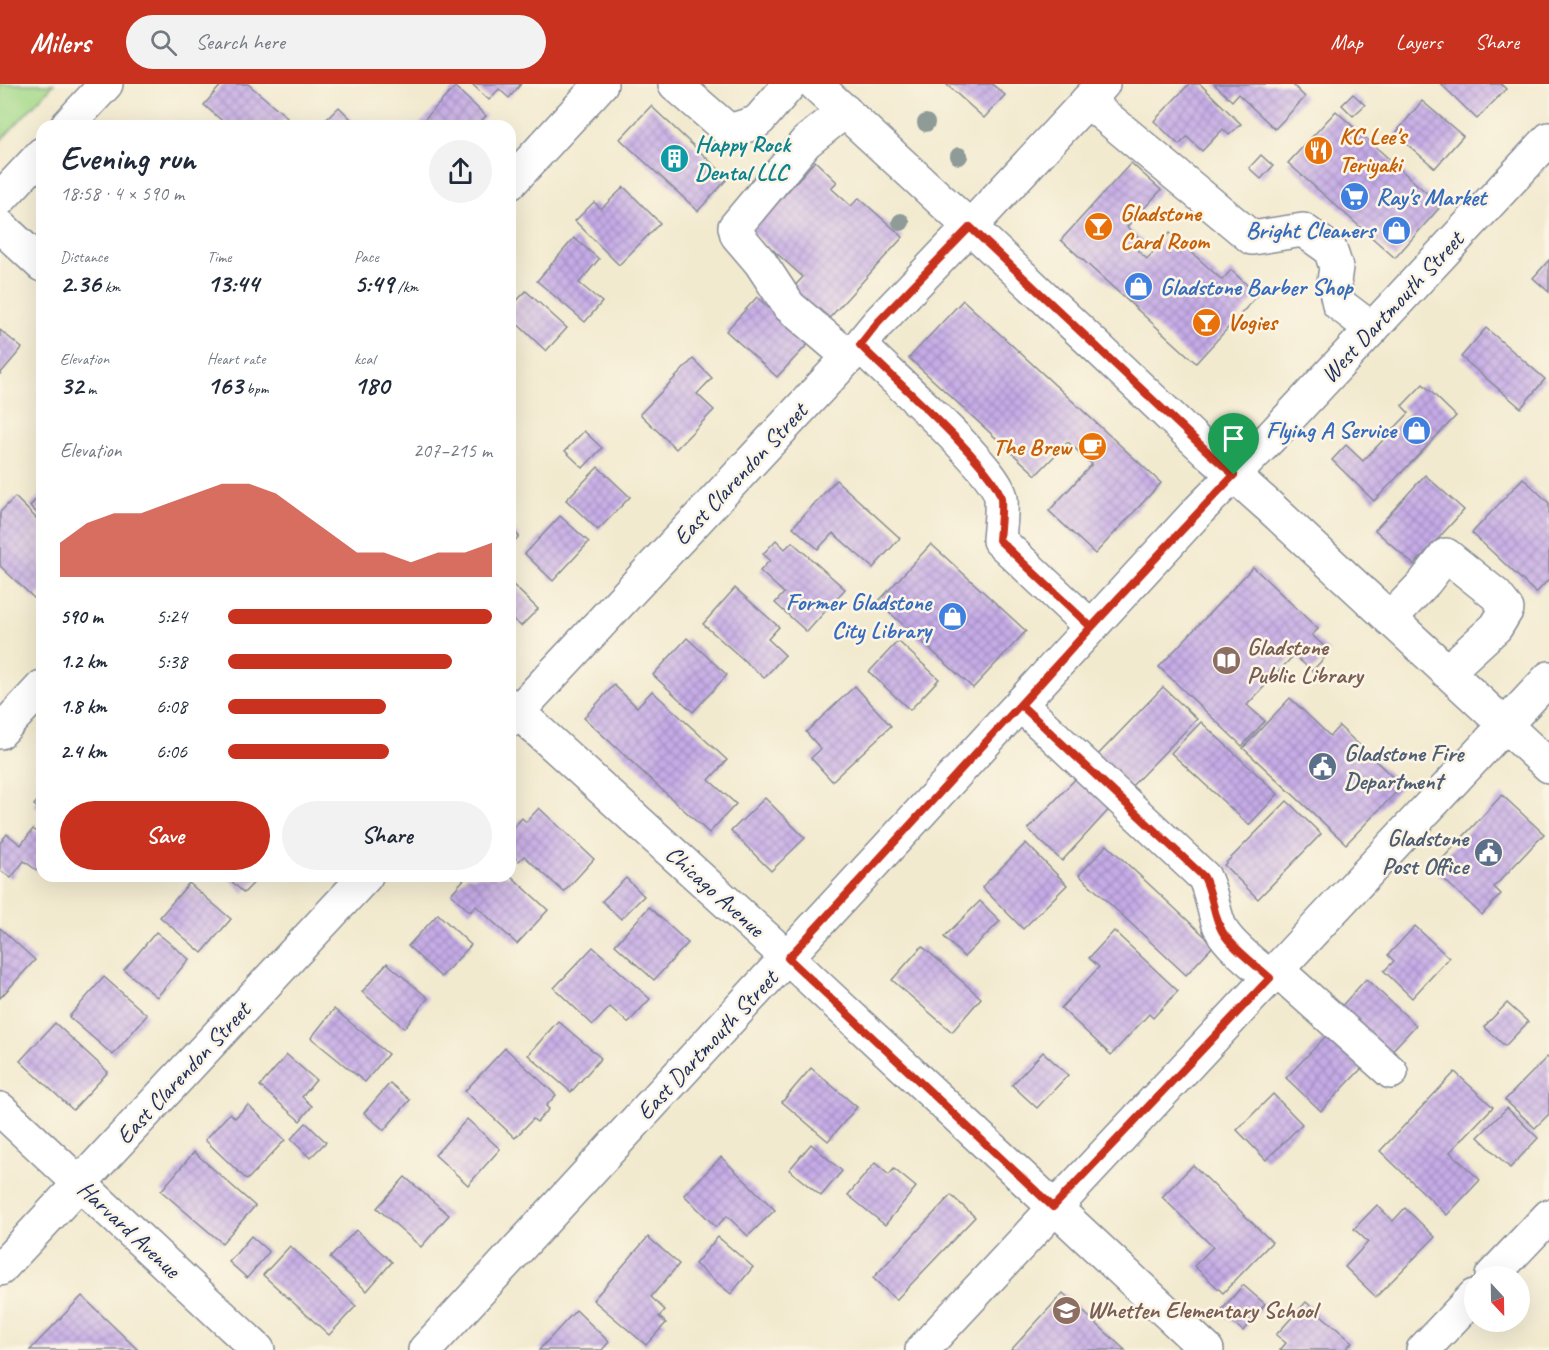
<!DOCTYPE html>
<html lang="en">
<head>
<meta charset="utf-8">
<style>
	body { margin:0; font-family:Caveat,sans-serif; background:#f2f2f3; color:#1f2937; height:100vh; display:flex; flex-direction:column; font-size:22px; white-space:nowrap }
	* { box-sizing:border-box; margin:0 }
	p { font-size:20px; color:#747a83 }
	.icon { flex:none; width:33px; height:33px; fill:none; stroke:currentColor; stroke-width:2; stroke-linecap:round; stroke-linejoin:round }
	.map { position:relative; flex:1; overflow:hidden }
	.details { position:absolute; left:36px; top:36px; width:480px; height:762px; display:flex; flex-direction:column; background:#fff; border-radius:18px; box-shadow:0 6px 24px #0002 }
	.details>* { flex:none }
	.needle { width:39px; rotate:158deg }
	.tools { position:absolute; left:1464px; top:1182px; display:grid; gap:12px }
	.tools a { display:grid; place-items:center; width:66px; height:66px; border-radius:50%; background:#fff; box-shadow:0 6px 24px #0002; font-size:30px }
	.pin { position:absolute; display:grid; place-items:center; width:51px; height:51px; color:#fff; margin:-62px -26px; border-radius:50% 50% 50% 0; rotate:-45deg; box-shadow:0 0 6px #0007 }
	.pin .icon { rotate:45deg }
	.round { display:grid; place-items:center; flex:none; width:63px; height:63px; border-radius:32px; background:#f2f2f3 }
	.head { display:flex; align-items:center; justify-content:space-between; height:102px; padding:0 24px }
	h1 { font-size:33px; font-weight:700; line-height:45px }
	.metrics { display:grid; grid-template-columns:repeat(3,1fr); gap:9px; height:102px; padding:6px 24px }
	.metrics div { display:grid; align-content:center }
	.metrics b { font-size:26px; font-weight:700 }
	.metrics small { font-size:16px; font-weight:400 }
	.metrics p { font-size:16px }
	.chart { height:168px; padding:12px 24px }
	.chart p { display:flex; justify-content:space-between }
	.chart svg { width:100%; height:108px; margin-top:6px; fill:#c8321e; opacity:.7 }
	.cta { display:flex; gap:12px; margin-top:auto; padding:12px 24px }
	.cta a { flex:1; height:69px; border-radius:36px; background:#c8321e; color:#fff; font-size:24px; font-weight:700; line-height:69px; text-align:center }
	.cta a+a { background:#f2f2f3; color:#1f2937 }
	ul { padding:0 24px; list-style:none; font-size:20px }
	li { display:grid; grid-template-columns:96px 72px 1fr; align-items:center; height:45px }
	li i { height:15px; border-radius:8px; background:#c8321e }
	header { display:flex; align-items:center; gap:36px; box-sizing:border-box; height:84px; padding:0 30px; background:#c8321e; color:#fff }
	header strong { font-size:28px }
	nav { display:flex; gap:33px; margin-inline-start:auto; font-size:21px }
	.search { width:420px; height:54px; background:#f2f2f3; display:flex; align-items:center; gap:15px; box-sizing:border-box; padding:0 21px; border-radius:33px; color:#747a83; font-size:22px }
	.map>svg:first-child { display:block }
	.park { fill:#a4d98a; stroke:#608474; stroke-width:1.5 }
	.building { fill:url(#building-cross-hatch) }
	.lines { fill:none; stroke-linecap:round; stroke-linejoin:round }
	.minor-casing { stroke:#868c96; stroke-width:36 }
	.major-casing { stroke:#868c96; stroke-width:36 }
	.minor { stroke:#fff; stroke-width:33 }
	.major { stroke:#fff; stroke-width:33 }
	.tree { fill:#8e9b97 }
	.route-casing { stroke:#fff; stroke-width:12 }
	.route { stroke:#c8321e; stroke-width:8 }
	.labels { text-anchor:middle; dominant-baseline:central; stroke-width:5; stroke-linejoin:round; paint-order:stroke }
	.food-label { font-size:24px; font-weight:bold; fill:#c56008; stroke:#fcf5e5; text-anchor:start }
	.culture-label { font-size:24px; font-weight:bold; fill:#0d838f; stroke:#fcf5e5; text-anchor:start }
	.shop-label { font-size:24px; font-weight:bold; fill:#366cbe; stroke:#fcf5e5; text-anchor:end }
	.street-label { font-size:24px; fill:#1b2f5e; stroke:#fcf5e5 }
	.education-label { font-size:24px; font-weight:bold; fill:#785e54; stroke:#fcf5e5; text-anchor:start }
	.service-label { font-size:24px; font-weight:bold; fill:#4e5e75; stroke:#fcf5e5; text-anchor:start }
</style>
</head>
<body>
<header>
<strong>Milers</strong>
<div class="search"><svg class="icon" aria-label="search" viewBox="0 0 24 24"><circle cx="10" cy="10" r="6"/><path d="M15 15l6 6"/></svg>Search here</div>
<nav><a>Map</a><a>Layers</a><a>Share</a></nav>
</header>
<div class="map">
<svg width="1549" height="1266" viewBox="0 0 1549 1266">
	<defs>
		<pattern id="building-cross-hatch" width="8" height="8" patternUnits="userSpaceOnUse" patternTransform="scale(1.5)"><rect width="8" height="8" fill="#c6ace7"/><path d="M0 0l8 8M0 8l8-8" fill="none" stroke="#a08cbe"/></pattern>
	</defs>
	<rect width="100%" height="100%" fill="#fcf5e5"/>
	<filter id="ink" filterUnits="userSpaceOnUse"><feTurbulence type="fractalNoise" baseFrequency=".0167" numOctaves="2"/><feDisplacementMap in="SourceGraphic" scale="12" xChannelSelector="R" yChannelSelector="G"/><feConvolveMatrix kernelMatrix="1 2 1 2 8 2 1 2 1" color-interpolation-filters="sRGB"/></filter>
	<filter id="wash" filterUnits="userSpaceOnUse"><feTurbulence type="fractalNoise" baseFrequency=".008" numOctaves="4" result="noise"/><feDisplacementMap in="SourceGraphic" scale="24" xChannelSelector="R" yChannelSelector="G"/><feGaussianBlur stdDeviation="1.35" result="paint"/><feColorMatrix in="noise" values="0 0 0 0 0 0 0 0 0 0 0 0 0 0 0 0 0 1.4 0 .05"/><feComposite in="paint" operator="in"/></filter>
	<g filter="url(#wash)">
		<rect width="100%" height="100%" fill="#f2eacf"/>
		<polygon class="park" points="0,0 54,0 0,57"/>
		<g id="blocks">
			<g class="building">
				<polygon points="222,0 248,0 287,33 279,42 228,42 204,21"/>
				<polygon points="472,0 521,0 509,14 499,5 489,16"/>
				<polygon points="946,0 992,0 1005,11 984,34"/>
				<polygon points="1189,0 1200,0 1241,40 1229,51 1223,45 1202,67 1187,53 1179,61 1154,37"/>
				<polygon points="1214,0 1292,0 1305,13 1275,45 1238,10 1232,17"/>
				<polygon points="1441,0 1501,0 1506,5 1477,35"/>
				<polygon points="455,3 486,32 476,42 418,42"/>
				<polygon points="1353,10 1365,21 1353,32 1342,21"/>
				<polygon points="1422,17 1463,52 1435,84 1395,50"/>
				<polygon points="651,22 728,94 698,127 620,55"/>
				<polygon points="339,23 358,42 320,42"/>
				<polygon points="1336,27 1441,122 1395,174 1288,79"/>
				<polygon points="1261,71 1273,82 1261,95 1249,84"/>
				<polygon points="815,77 837,98 831,104 851,122 859,114 903,153 824,240 789,208 803,193 752,147"/>
				<polygon points="1131,79 1161,106 1127,143 1144,158 1137,166 1147,175 1170,149 1222,196 1231,186 1258,211 1196,279 1061,156"/>
				<polygon points="624,103 660,139 619,181 575,137 594,118 601,125"/>
				<polygon points="574,154 599,175 579,199 602,218 585,238 537,197"/>
				<polygon points="1549,176 1549,208 1533,194"/>
				<polygon points="526,207 567,244 546,267 510,233 510,224"/>
				<polygon points="757,213 808,260 777,293 726,247"/>
				<polygon points="963,216 1161,399 1095,470 1049,427 1092,380 1068,358 1036,391 909,274"/>
				<polygon points="1486,244 1545,295 1521,324 1461,273"/>
				<polygon points="0,246 22,264 0,290"/>
				<polygon points="693,275 712,294 697,310 714,326 676,365 640,330"/>
				<polygon points="1423,300 1456,332 1374,417 1332,376 1346,361 1363,377 1409,329 1402,322"/>
				<polygon points="584,347 602,364 583,384 565,367"/>
				<polygon points="598,383 630,413 598,446 566,416"/>
				<polygon points="1425,391 1464,426 1414,481 1375,446"/>
				<polygon points="1523,394 1549,419 1549,495 1536,509 1472,449"/>
				<polygon points="836,396 900,454 873,484 833,449 818,465 793,443"/>
				<polygon points="42,409 42,434 30,422"/>
				<polygon points="15,413 42,440 42,508 35,515 0,482 0,428"/>
				<polygon points="560,432 589,458 553,497 525,470"/>
				<polygon points="510,444 519,452 510,462"/>
				<polygon points="776,456 785,465 792,458 845,505 807,548 775,519 784,509 760,487 770,476 763,470"/>
				<polygon points="931,460 1026,547 973,604 878,518"/>
				<polygon points="1253,483 1318,545 1312,551 1330,568 1312,587 1294,571 1247,621 1265,637 1242,662 1159,583"/>
				<polygon points="510,498 538,525 521,542 514,536 510,540"/>
				<polygon points="735,504 779,543 768,555 785,571 764,594 703,540"/>
				<polygon points="687,554 727,591 693,628 653,591"/>
				<polygon points="898,557 939,595 910,626 869,588"/>
				<polygon points="614,601 637,623 652,607 727,676 709,696 736,720 709,749 584,634"/>
				<polygon points="855,602 891,642 832,697 811,674 821,665 806,648"/>
				<polygon points="1163,603 1197,635 1125,709 1092,677"/>
				<polygon points="1290,614 1330,652 1339,642 1402,702 1346,760 1243,664"/>
				<polygon points="1201,638 1278,710 1249,741 1171,669"/>
				<polygon points="1080,690 1113,721 1062,777 1028,745"/>
				<polygon points="1502,711 1544,750 1494,803 1501,810 1482,831 1433,785"/>
				<polygon points="42,712 42,727 34,721"/>
				<polygon points="765,714 805,754 771,787 731,747"/>
				<polygon points="1287,717 1321,750 1258,815 1224,781"/>
				<polygon points="539,724 594,775 564,808 524,772 519,777 510,769 510,747 522,734 526,738"/>
				<polygon points="33,745 42,752 42,790 24,777 11,794 0,786 0,759 7,750 21,761"/>
				<polygon points="1026,759 1067,801 1023,845 982,803"/>
				<polygon points="1107,761 1214,861 1186,891 1079,791"/>
				<polygon points="226,792 260,792 244,809"/>
				<polygon points="467,792 511,792 548,826 517,860 476,822 470,828 451,810"/>
				<polygon points="626,794 644,812 621,835 602,817"/>
				<polygon points="189,799 231,835 202,869 160,833"/>
				<polygon points="980,817 1000,837 964,873 944,853"/>
				<polygon points="649,823 688,859 654,896 615,861"/>
				<polygon points="438,830 471,861 441,893 408,862"/>
				<polygon points="1415,842 1449,874 1412,914 1384,887 1394,877 1388,871"/>
				<polygon points="0,844 35,876 0,914"/>
				<polygon points="1114,847 1178,907 1153,934 1149,930 1111,971 1061,924 1099,883 1089,874"/>
				<polygon points="156,848 189,875 157,913 124,886"/>
				<polygon points="922,862 981,914 952,948 892,896"/>
				<polygon points="593,863 650,915 628,939 610,923 593,941 554,904"/>
				<polygon points="387,879 428,914 404,944 362,908"/>
				<polygon points="104,893 147,931 113,971 69,933"/>
				<polygon points="1366,895 1416,941 1387,972 1338,926"/>
				<polygon points="1507,919 1528,938 1505,962 1484,943"/>
				<polygon points="334,925 388,970 365,998 311,954"/>
				<polygon points="558,937 601,974 571,1008 528,971"/>
				<polygon points="55,939 108,988 73,1026 20,977"/>
				<polygon points="1328,950 1363,983 1321,1027 1286,994"/>
				<polygon points="505,964 556,1011 546,1022 549,1025 537,1038 533,1035 515,1054 465,1007"/>
				<polygon points="1043,968 1068,991 1037,1024 1012,1001"/>
				<polygon points="287,971 316,996 302,1013 312,1022 300,1037 260,1002"/>
				<polygon points="1547,973 1549,975 1549,1030 1535,1044 1505,1016"/>
				<polygon points="811,984 857,1023 828,1057 782,1018"/>
				<polygon points="1455,988 1493,1023 1450,1068 1480,1096 1447,1131 1380,1067"/>
				<polygon points="390,999 410,1016 384,1046 364,1029"/>
				<polygon points="1273,1010 1302,1040 1266,1076 1237,1046"/>
				<polygon points="248,1021 285,1056 247,1096 205,1056 230,1029 235,1034"/>
				<polygon points="1507,1024 1538,1054 1510,1084 1478,1053"/>
				<polygon points="467,1035 500,1065 468,1101 435,1071"/>
				<polygon points="306,1039 326,1058 310,1074 291,1055"/>
				<polygon points="811,1060 842,1087 821,1112 789,1086"/>
				<polygon points="194,1068 255,1122 222,1159 161,1107"/>
				<polygon points="721,1073 775,1126 748,1152 727,1132 716,1143 684,1111"/>
				<polygon points="875,1079 889,1091 894,1085 916,1103 885,1141 848,1111"/>
				<polygon points="1193,1081 1272,1158 1223,1209 1194,1182 1213,1163 1162,1113"/>
				<polygon points="405,1093 449,1131 421,1163 377,1124"/>
				<polygon points="951,1111 975,1133 896,1216 873,1194"/>
				<polygon points="1377,1121 1393,1137 1405,1124 1435,1153 1376,1213 1345,1183 1368,1158 1354,1145"/>
				<polygon points="356,1146 392,1178 367,1207 330,1174"/>
				<polygon points="251,1152 269,1168 247,1194 229,1178"/>
				<polygon points="648,1153 679,1180 651,1213 665,1226 659,1233 666,1239 646,1261 593,1216"/>
				<polygon points="718,1153 753,1183 731,1210 695,1180"/>
				<polygon points="290,1162 356,1222 329,1251 263,1191"/>
				<polygon points="1243,1201 1265,1220 1243,1247 1220,1228"/>
				<polygon points="1063,1209 1125,1266 1011,1266"/>
				<polygon points="82,1212 138,1266 30,1266"/>
				<polygon points="1306,1218 1352,1258 1345,1266 1280,1266 1286,1259 1276,1251"/>
				<polygon points="576,1226 609,1258 602,1266 539,1266"/>
			</g>
		</g>
	</g>
	<g filter="url(#ink)">
		<use href="#blocks" fill-opacity="0" stroke="#868c96" stroke-width="1.5"/>
		<g class="lines">
			<defs>
				<g id="minor">
					<polyline points="675,0 729,47 755,39 760,35 790,0"/>
					<polyline points="815,0 970,143 1209,369 1272,425 1549,682"/>
					<polyline points="1087,17 1252,154 1303,146 1330,165 1336,183 1334,198 1339,220 1372,245"/>
					<polyline points="845,27 806,58 735,143 737,151 760,178 789,222 849,273"/>
					<polyline points="510,99 601,0"/>
					<polyline points="0,142 42,181"/>
					<path d="M 860,261 C 886,288 997,385 1001,414 C 1002,427 1000,443 999,456 L 1091,543"/>
					<polyline points="1390,535 1425,498 1446,471 1496,511 1507,525 1496,543 1447,588"/>
					<polyline points="510,621 788,874 1207,1266"/>
					<path d="M 1021,621 L 1204,793 C 1213,810 1213,831 1222,847 C 1231,863 1256,881 1270,894"/>
					<polyline points="510,636 860,261 878,239 970,143 1103,0"/>
					<polyline points="0,648 42,603"/>
					<polyline points="1277,886 1391,988"/>
					<polyline points="0,1025 258,1266"/>
					<polyline points="0,1185 366,792"/>
					<polyline points="1492,1192 1549,1132"/>
					<polyline points="425,1266 1199,426 1271,353 1549,55"/>
					<polyline points="922,1266 1549,594"/>
					<polyline points="1423,1266 1474,1212"/>
				</g>
				<g id="major">
					<polyline points="67,42 106,0"/>
					<polyline points="0,115 42,70"/>
				</g>
			</defs>
			<use href="#minor" class="minor-casing"/>
			<use href="#major" class="major-casing"/>
			<use href="#minor" class="minor"/>
			<use href="#major" class="major"/>
		</g>
		<g class="tree">
			<circle cx="926" cy="39" r="9"/>
			<circle cx="959" cy="72" r="9"/>
			<circle cx="901" cy="138" r="9"/>
		</g>
	</g>
	<g class="lines" filter="url(#ink)">
		<defs>
			<path id="route" d="M 1234,391 C 1083,549 937,713 788,874 L 1053,1123 L 1270,894 C 1256,881 1231,863 1222,847 C 1213,831 1213,810 1204,793 L 1021,621 L 1091,543 L 999,456 C 1000,443 1002,427 1001,414 C 996,384 886,288 860,261 L 878,238 L 970,143 L 1209,369 L 1234,391"/>
		</defs>
		<use href="#route" class="route-casing"/>
		<use href="#route" class="route"/>
	</g>
	<defs>
		<symbol id="restaurant-disc" viewBox="-11 -11 22 22"><circle r="9.5" fill="#e8710a" stroke="#fcf5e5"/><path d="M-5-6h1v4h1v-4h1v4h1v-4h1v5L-1.5 .5V6h-2V.5L-5-1ZM5-6V6H3V1.5H1.5Q1.5-4 5-6Z" fill="#fff"/></symbol>
		<symbol id="building-disc" viewBox="-11 -11 22 22"><circle r="9.5" fill="#0f9aa8" stroke="#fcf5e5"/><path d="M-4-6H4V6H1V3H-1V6H-4ZM-2.5-4.3h1.7v1.8h-1.7ZM.8-4.3h1.7v1.8H.8ZM-2.5-1h1.7V.8h-1.7ZM.8-1h1.7V.8H.8Z" fill="#fff"/></symbol>
		<symbol id="supermarket-disc" viewBox="-11 -11 22 22"><circle r="9.5" fill="#3f7fe0" stroke="#fcf5e5"/><path d="M-6-5.5h2.5l.6 2H6L4.5 2H-2.5L-4.4-4H-6ZM-1.5 3.2a1.3 1.3 0 1 0 .1 0ZM3 3.2a1.3 1.3 0 1 0 .1 0Z" fill="#fff"/></symbol>
		<symbol id="bar-disc" viewBox="-11 -11 22 22"><circle r="9.5" fill="#e8710a" stroke="#fcf5e5"/><path d="M-6-5H6L.8 .8V4.5H3.5V6h-7V4.5H-.8V.8Z" fill="#fff"/></symbol>
		<symbol id="shop-disc" viewBox="-11 -11 22 22"><circle r="9.5" fill="#3f7fe0" stroke="#fcf5e5"/><path d="M-5-2.5h2.3a2.7 3.5 0 0 1 5.4 0H5L5.5 6h-11ZM-1.5-2.5h3a1.5 2.3 0 0 0-3 0Z" fill="#fff"/></symbol>
		<symbol id="cafe-disc" viewBox="-11 -11 22 22"><circle r="9.5" fill="#e8710a" stroke="#fcf5e5"/><path d="M-5.5-4.5H6V0H3Q3 3.5 0 3.5H-2.5Q-5.5 3.5-5.5 0ZM3-3.2v2h1.7v-2ZM-6 4.5H4V6H-6Z" fill="#fff"/></symbol>
		<symbol id="library-disc" viewBox="-11 -11 22 22"><circle r="9.5" fill="#8d6e63" stroke="#fcf5e5"/><path d="M-6-4Q-3-5.5-.7-3.5V5Q-3 3-6 4ZM6-4Q3-5.5 .7-3.5V5Q3 3 6 4Z" fill="#fff"/></symbol>
		<symbol id="civic-disc" viewBox="-11 -11 22 22"><circle r="9.5" fill="#5c6f8a" stroke="#fcf5e5"/><path d="M-.6-6.5H3V-4.5H.6V-3L4-1V1h2V6H-6V1h2V-1L-.6-3ZM-1.2 2.5V6h2.4V2.5Z" fill="#fff"/></symbol>
		<symbol id="school-disc" viewBox="-11 -11 22 22"><circle r="9.5" fill="#8d6e63" stroke="#fcf5e5"/><path d="M0-5L7-2L0 1L-7-2ZM-4 1L0 2.5L4 1V4Q0 6-4 4Z" fill="#fff"/></symbol>
	</defs>
	<g fill-rule="evenodd">
		<use href="#restaurant-disc" x="1302" y="50" width="33" height="33"/>
		<use href="#building-disc" x="658" y="58" width="33" height="33"/>
		<use href="#supermarket-disc" x="1338" y="96" width="33" height="33"/>
		<use href="#bar-disc" x="1082" y="126" width="33" height="33"/>
		<use href="#shop-disc" x="1380" y="130" width="33" height="33"/>
		<use href="#shop-disc" x="1122" y="186" width="33" height="33"/>
		<use href="#bar-disc" x="1190" y="222" width="33" height="33"/>
		<use href="#shop-disc" x="1400" y="330" width="33" height="33"/>
		<use href="#cafe-disc" x="1076" y="346" width="33" height="33"/>
		<use href="#shop-disc" x="936" y="516" width="33" height="33"/>
		<use href="#library-disc" x="1210" y="560" width="33" height="33"/>
		<use href="#civic-disc" x="1306" y="666" width="33" height="33"/>
		<use href="#civic-disc" x="1472" y="752" width="33" height="33"/>
		<use href="#school-disc" x="1050" y="1210" width="33" height="33"/>
	</g>
	<g class="labels">
		<g class="food-label">
			<text x="1339" y="52">KC Lee's<tspan x="1339" dy="28">Teriyaki</tspan></text>
			<text x="1120" y="129">Gladstone<tspan x="1120" dy="28">Card Room</tspan></text>
			<text x="1227" y="238">Vogies</text>
			<text x="1071" y="363" text-anchor="end">The Brew</text>
		</g>
		<g class="culture-label">
			<text x="695" y="60">Happy Rock<tspan x="695" dy="28">Dental LLC</tspan></text>
		</g>
		<g class="shop-label">
			<text x="1376" y="113" text-anchor="start">Ray's Market</text>
			<text x="1375" y="146">Bright Cleaners</text>
			<text x="1160" y="203" text-anchor="start">Gladstone Barber Shop</text>
			<text x="1396" y="346">Flying A Service</text>
			<text x="931" y="518">Former Gladstone<tspan x="931" dy="28">City Library</tspan></text>
		</g>
		<g class="street-label">
			<text transform="translate(1392 223) rotate(-47)">West Dartmouth Street</text>
			<text transform="translate(740 390) rotate(-47)">East Clarendon Street</text>
			<text transform="translate(715 807) rotate(42)">Chicago Avenue</text>
			<text transform="translate(707 961) rotate(-47)">East Dartmouth Street</text>
			<text transform="translate(183 989) rotate(-47)">East Clarendon Street</text>
			<text transform="translate(129 1145) rotate(43)">Harvard Avenue</text>
		</g>
		<g class="education-label">
			<text x="1247" y="563">Gladstone<tspan x="1247" dy="28">Public Library</tspan></text>
			<text x="1087" y="1226">Whetten Elementary School</text>
		</g>
		<g class="service-label">
			<text x="1344" y="669">Gladstone Fire<tspan x="1344" dy="28">Department</tspan></text>
			<text x="1468" y="754" text-anchor="end">Gladstone<tspan x="1468" dy="28">Post Office</tspan></text>
		</g>
	</g>
</svg>
<div class="tools">
<a><svg class="needle" viewBox="-14 -14 28 28"><path d="M0-13l5 13h-10z" fill="#e53935"/><path d="M0 13l5-13h-10z" fill="#747a83"/></svg></a>
</div>
<div class="pin" style="left:1234px;top:391px;background:#1e9e55"><svg class="icon" aria-label="arrive" viewBox="0 0 24 24"><path d="M6 21V4h12l-3 4 3 4H6"/></svg></div>
<section class="details">
<div class="head"><div><h1>Evening run</h1><p>18:58 · 4 × 590 m</p></div><a class="round"><svg class="icon" aria-label="share" viewBox="0 0 24 24"><path d="M12 15V3M7 8l5-5 5 5M5 13v7h14v-7"/></svg></a></div>
<div class="metrics">
<div><p>Distance</p><b>2.36<small> km</small></b></div>
<div><p>Time</p><b>13:44</b></div>
<div><p>Pace</p><b>5:49<small> /km</small></b></div>
</div>
<div class="metrics">
<div><p>Elevation</p><b>32<small> m</small></b></div>
<div><p>Heart rate</p><b>163<small> bpm</small></b></div>
<div><p>kcal</p><b>180</b></div>
</div>
<div class="chart"><p><span>Elevation</span>207–215 m</p>
<svg viewBox="0 0 160 44" preserveAspectRatio="none"><path d="M0 44V30L10 22L20 18L30 18L40 14L50 10L60 6L70 6L80 10L90 18L100 26L110 34L120 34L130 38L140 34L150 34L160 30V44z"/></svg>
</div>
<ul>
<li><b>590 m</b>5:24<i style="width:100%"></i></li>
<li><b>1.2 km</b>5:38<i style="width:85%"></i></li>
<li><b>1.8 km</b>6:08<i style="width:60%"></i></li>
<li><b>2.4 km</b>6:06<i style="width:61%"></i></li>
</ul>
<div class="cta"><a>Save</a><a>Share</a></div>
</section>
</div>
</body>
</html>
